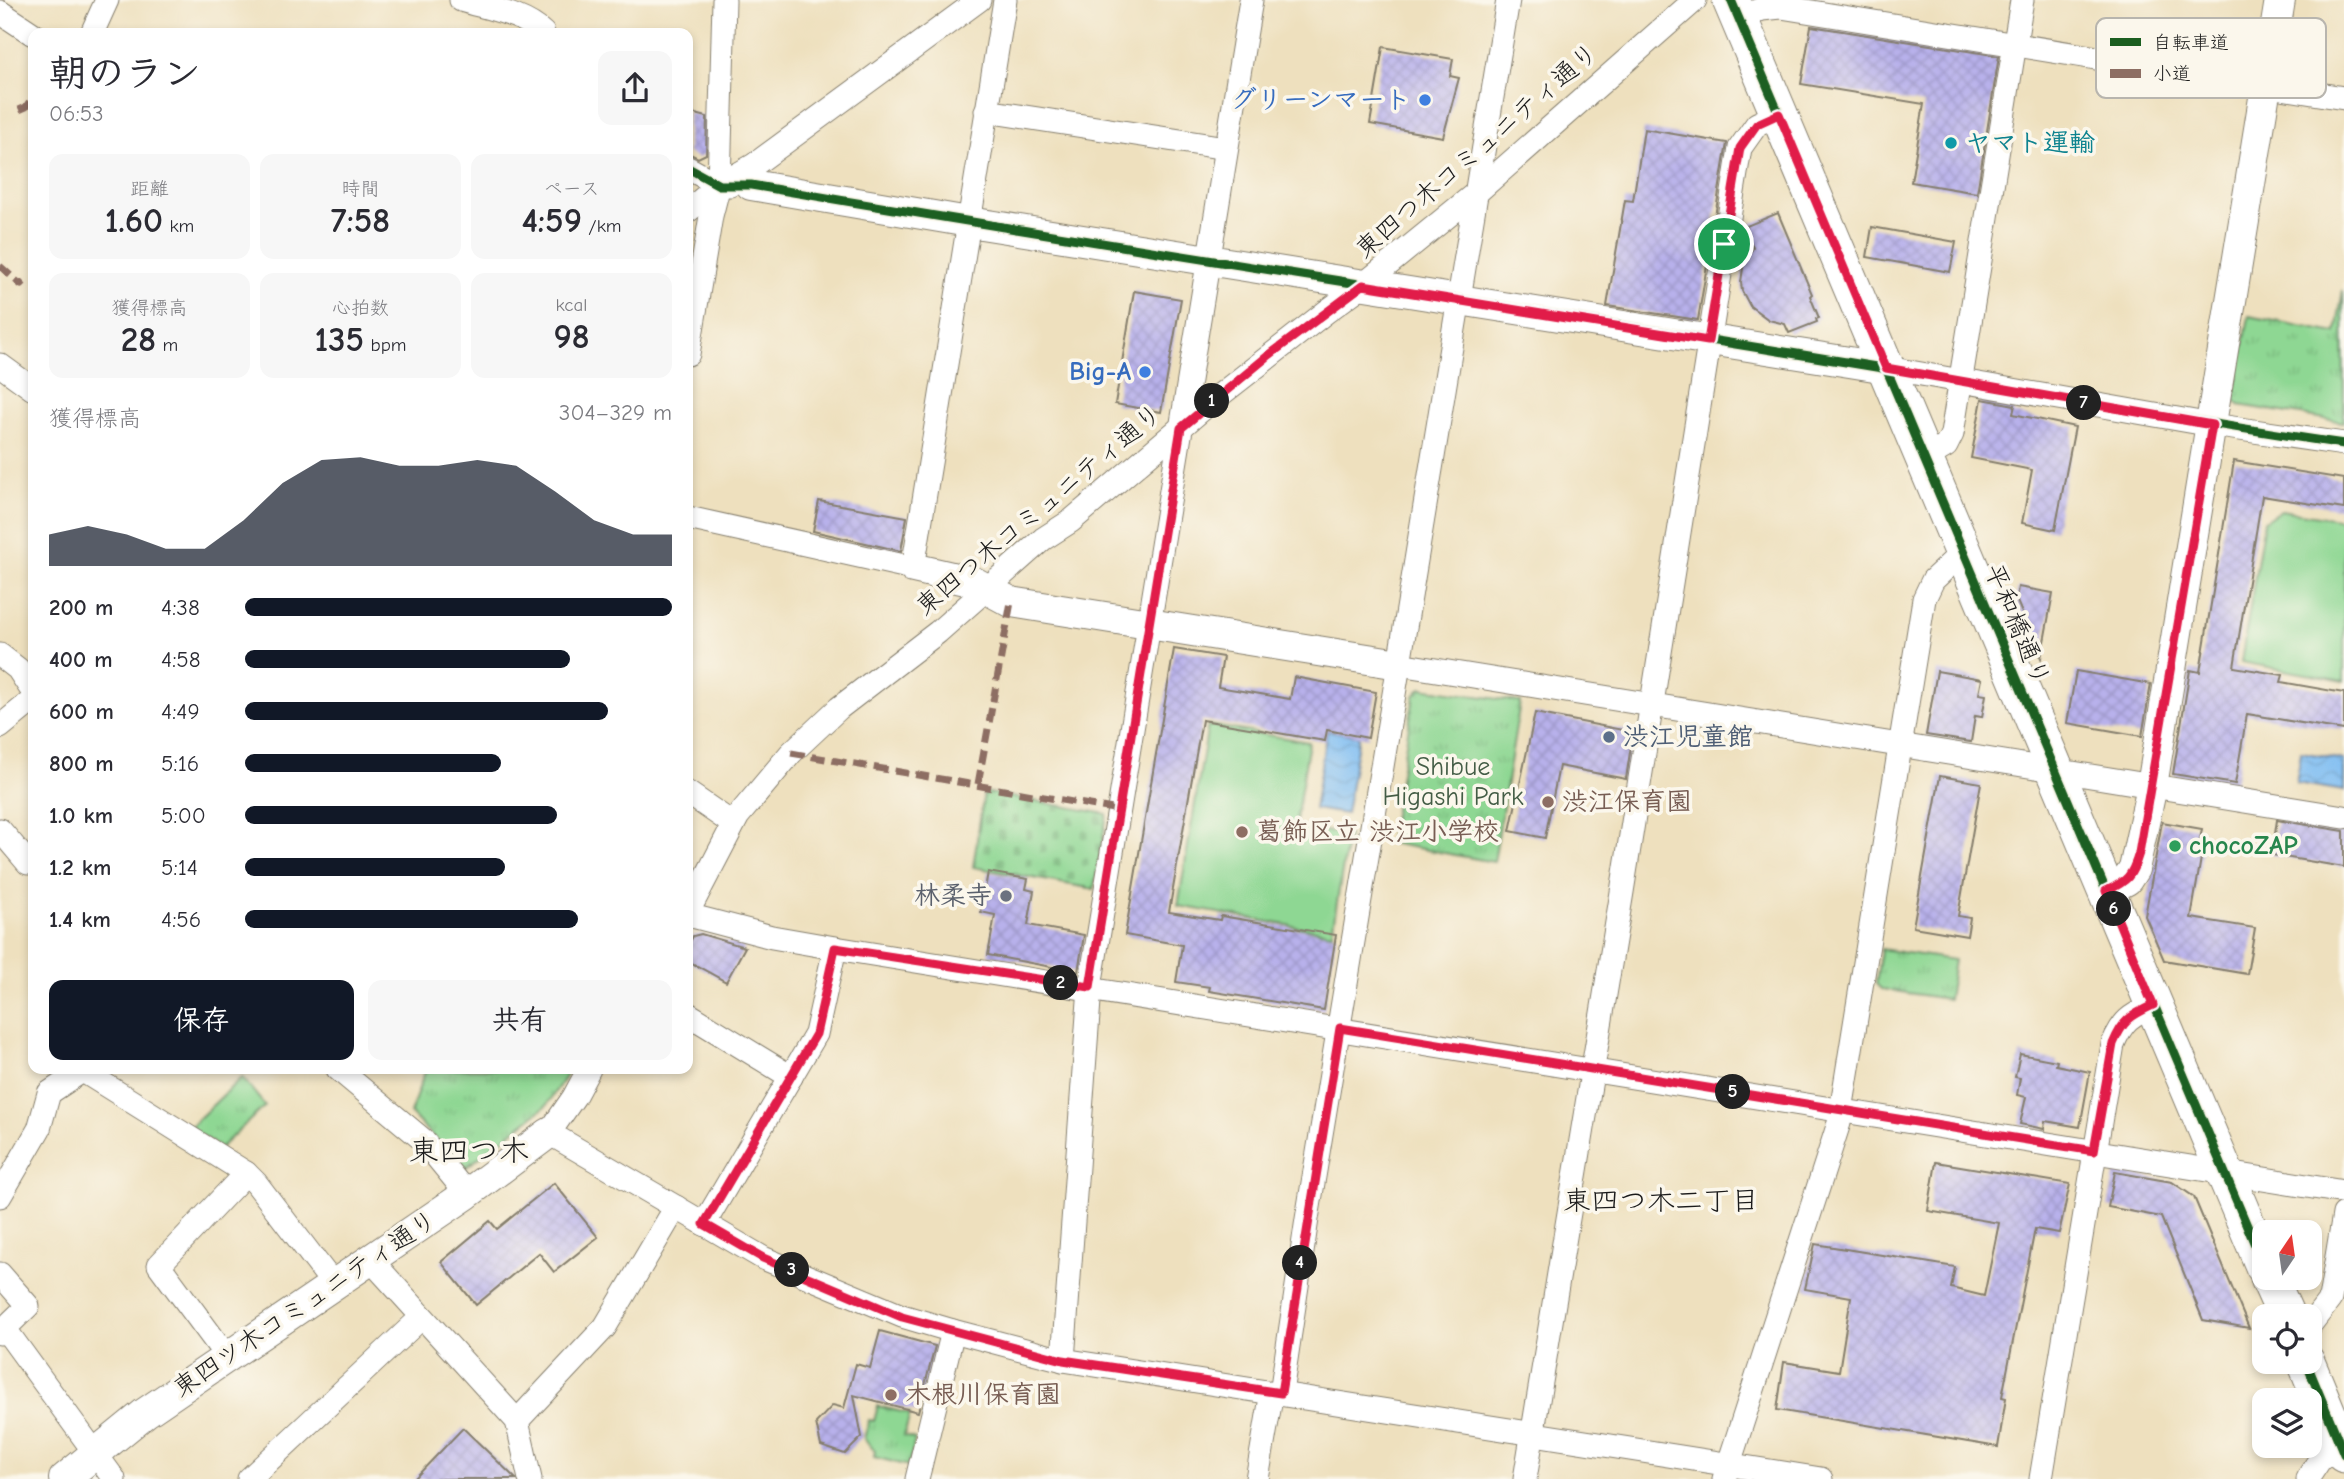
<!DOCTYPE html>
<html lang="ja">
<head>
<meta charset="utf-8">
<style>
	body { margin:0; font-family:"Comic Neue","Klee One",sans-serif; background:#f7f7f7; color:#2b2b33; height:100vh; display:flex; flex-direction:column; font-size:26px; white-space:nowrap }
	* { box-sizing:border-box; margin:0 }
	p { font-size:23px; color:#7c7c81 }
	.icon { flex:none; width:38px; height:38px; fill:none; stroke:currentColor; stroke-width:2; stroke-linecap:round; stroke-linejoin:round }
	.map { position:relative; flex:1; overflow:hidden }
	.details { position:absolute; left:28px; top:28px; width:665px; height:1046px; display:flex; flex-direction:column; background:#fff; border-radius:14px; box-shadow:0 4px 10px #0003 }
	.details>* { flex:none }
	.needle { width:46px; rotate:13deg }
	.buttons { position:absolute; left:2252px; top:1220px; display:grid; gap:14px }
	.buttons a { display:grid; place-items:center; width:70px; height:70px; border-radius:14px; background:#fff; box-shadow:0 4px 10px #0003; font-size:35px }
	.pin { position:absolute; display:grid; place-items:center; width:60px; height:60px; color:#fff; margin:-30px; border:4px solid #fff; border-radius:50%; box-shadow:0 2px 7px #0007 }
	.km { position:absolute; width:35px; height:35px; margin:-18px; border-radius:50%; background:#222; color:#fff; font-size:19px; line-height:35px; text-align:center }
	.round { display:grid; place-items:center; flex:none; width:74px; height:74px; border-radius:14px; background:#f7f7f7 }
	.head { display:flex; align-items:center; justify-content:space-between; height:119px; padding:0 21px }
	h1 { font-size:38px; font-weight:600; line-height:52px }
	.figures { display:grid; grid-template-columns:repeat(3,1fr); gap:10px; height:119px; padding:7px 21px }
	.figures div { display:grid; align-content:center; border-radius:14px; background:#f7f7f7; text-align:center }
	.figures b { font-size:35px; font-weight:600 }
	.figures small { font-size:19px; font-weight:400 }
	.figures p { font-size:19px }
	.chart { height:196px; padding:14px 21px }
	.chart p { display:flex; justify-content:space-between }
	.chart svg { width:100%; height:126px; margin-top:7px; fill:#111827; opacity:.7 }
	.action { display:flex; gap:14px; margin-top:auto; padding:14px 21px }
	.action a { flex:1; height:80px; border-radius:14px; background:#111827; color:#fff; font-size:28px; font-weight:600; line-height:80px; text-align:center }
	.action a+a { background:#f7f7f7; color:#2b2b33 }
	ul { padding:0 21px; list-style:none; font-size:23px }
	li { display:grid; grid-template-columns:112px 84px 1fr; align-items:center; height:52px }
	li i { height:18px; border-radius:9px; background:#111827 }
	.map>svg:first-child { display:block }
	.grass { fill:#8ed793; stroke:#557a58; stroke-width:2 }
	.cemetery { fill:url(#cemetery-stones); stroke:#557a58; stroke-width:2 }
	.park { fill:url(#park-tufts); stroke:#557a58; stroke-width:2 }
	.water { fill:url(#water-waves); stroke:#4e6c87; stroke-width:2 }
	.building { fill:url(#building-cross-hatch) }
	.lines { fill:none; stroke-linecap:round; stroke-linejoin:round }
	.minor-casing { stroke:#857e6d; stroke-width:25 }
	.tertiary-casing { stroke:#857e6d; stroke-width:32 }
	.primary-casing { stroke:#857e6d; stroke-width:39 }
	.minor { stroke:#fff; stroke-width:23 }
	.tertiary { stroke:#fff; stroke-width:30 }
	.primary { stroke:#fff; stroke-width:37 }
	.quiet { stroke:#8d6e63; stroke-width:7; stroke-dasharray:14 7; stroke-linecap:butt }
	.cycleway-casing { stroke:#fbf7ec; stroke-width:13 }
	.cycleway { stroke:#1b5e20; stroke-width:9 }
	.route-casing { stroke:#fff; stroke-width:14 }
	.route { stroke:#e11d48; stroke-width:9 }
	.shop-dot { fill:#3f7fe0; stroke:#fbf7ec; stroke-width:2.5 }
	.culture-dot { fill:#0f9aa8; stroke:#fbf7ec; stroke-width:2.5 }
	.service-dot { fill:#5c6f8a; stroke:#fbf7ec; stroke-width:2.5 }
	.education-dot { fill:#8d6e63; stroke:#fbf7ec; stroke-width:2.5 }
	.leisure-dot { fill:#2e9e5b; stroke:#fbf7ec; stroke-width:2.5 }
	.worship-dot { fill:#6b7280; stroke:#fbf7ec; stroke-width:2.5 }
	.labels { text-anchor:middle; dominant-baseline:central; stroke-width:7; stroke-linejoin:round; paint-order:stroke }
	.shop-label { font-size:26px; font-weight:bold; fill:#366cbe; stroke:#fbf7ec; text-anchor:end }
	.culture-label { font-size:26px; font-weight:bold; fill:#0d838f; stroke:#fbf7ec; text-anchor:start }
	.street-label { font-size:26px; fill:#1c1c1c; stroke:#fbf7ec }
	.service-label { font-size:26px; font-weight:bold; fill:#4e5e75; stroke:#fbf7ec; text-anchor:start }
	.park-label { font-size:26px; fill:#445d46; stroke:#fbf7ec }
	.education-label { font-size:26px; font-weight:bold; fill:#785e54; stroke:#fbf7ec; text-anchor:start }
	.leisure-label { font-size:26px; font-weight:bold; fill:#27864d; stroke:#fbf7ec; text-anchor:start }
	.worship-label { font-size:26px; font-weight:bold; fill:#5b616d; stroke:#fbf7ec; text-anchor:end }
	.neighbourhood-label { font-size:28px; fill:#1c1c1c; stroke:#fbf7ec }
	.quarter-label { font-size:30px; fill:#1c1c1c; stroke:#fbf7ec }
	.key { fill:#fbf7ec; stroke:#b8b5ae; stroke-width:2 }
	.key-label { font-size:19px; fill:#1c1c1c }
</style>
</head>
<body>
<div class="map">
<svg width="2344" height="1479" viewBox="0 0 2344 1479">
	<defs>
		<pattern id="cemetery-stones" width="16" height="16" patternUnits="userSpaceOnUse" patternTransform="scale(1.75)"><rect width="16" height="16" fill="#8ed793"/><path d="M2 7V4a2 2 0 0 1 4 0v3zM10 15v-3a2 2 0 0 1 4 0v3z" fill="#7ab87e"/></pattern>
		<pattern id="park-tufts" width="24" height="20" patternUnits="userSpaceOnUse" patternTransform="scale(1.75)"><rect width="24" height="20" fill="#8ed793"/><path d="M3 7l-1-3M5 7V3M7 7l1-3M15 17l-1-3M17 17v-4M19 17l1-3" fill="none" stroke="#7ab87e"/></pattern>
		<pattern id="water-waves" width="16" height="10" patternUnits="userSpaceOnUse" patternTransform="scale(1.75)"><rect width="16" height="10" fill="#7fbdf2"/><path d="M0 5q4-4 8 0t8 0" fill="none" stroke="#6da2cf"/></pattern>
		<pattern id="building-cross-hatch" width="8" height="8" patternUnits="userSpaceOnUse" patternTransform="scale(1.75)"><rect width="8" height="8" fill="#b8b1eb"/><path d="M0 0l8 8M0 8l8-8" fill="none" stroke="#9e98c9"/></pattern>
	</defs>
	<rect width="100%" height="100%" fill="#fbf7ec"/>
	<filter id="ink" filterUnits="userSpaceOnUse"><feTurbulence type="fractalNoise" baseFrequency=".0143" numOctaves="2"/><feDisplacementMap in="SourceGraphic" scale="14" xChannelSelector="R" yChannelSelector="G"/><feConvolveMatrix kernelMatrix="1 2 1 2 8 2 1 2 1" color-interpolation-filters="sRGB"/></filter>
	<filter id="wash" filterUnits="userSpaceOnUse"><feTurbulence type="fractalNoise" baseFrequency=".00686" numOctaves="4" result="noise"/><feDisplacementMap in="SourceGraphic" scale="28" xChannelSelector="R" yChannelSelector="G"/><feGaussianBlur stdDeviation="1.57" result="paint"/><feColorMatrix in="noise" values="0 0 0 0 0 0 0 0 0 0 0 0 0 0 0 0 0 1.4 0 .05"/><feComposite in="paint" operator="in"/></filter>
	<g filter="url(#wash)">
		<rect width="100%" height="100%" fill="#eee0be"/>
		<g class="grass">
			<polygon points="2281,510 2344,520 2344,681 2241,662 2264,521"/>
			<polygon points="1208,725 1309,742 1295,826 1348,835 1332,933 1178,906"/>
		</g>
		<polygon class="cemetery" points="984,792 1107,814 1094,889 973,867"/>
		<g class="park">
			<polygon points="2343,290 2344,422 2239,405 2234,399 2249,316 2336,333"/>
			<polygon points="1421,688 1520,702 1494,862 1389,843 1414,696"/>
			<polygon points="1881,949 1954,960 1948,999 1881,989 1876,984"/>
			<polygon points="426,1069 570,1069 546,1106 464,1169 410,1113"/>
			<polygon points="242,1077 265,1106 220,1148 190,1127"/>
			<polygon points="878,1406 910,1414 904,1436 915,1439 909,1466 874,1457 875,1451 864,1439 869,1420 874,1421"/>
		</g>
		<g class="water">
			<polygon points="1327,730 1359,736 1346,814 1314,809"/>
			<polygon points="2301,752 2344,760 2344,791 2296,783"/>
		</g>
		<g id="blocks">
			<g class="building">
				<polygon points="1811,26 1999,56 1977,193 1911,182 1924,104 1801,84"/>
				<polygon points="1383,47 1453,59 1450,76 1459,78 1443,137 1370,124"/>
				<polygon points="688,112 707,117 706,154 698,158 688,153"/>
				<polygon points="1644,129 1727,143 1698,320 1607,306 1625,200 1633,201"/>
				<polygon points="1778,213 1812,294 1810,296 1819,318 1816,319 1817,322 1789,333 1785,324 1769,320 1750,306 1742,291 1741,282 1744,261 1753,248 1744,227"/>
				<polygon points="1872,227 1956,242 1950,272 1867,257"/>
				<polygon points="1134,291 1181,299 1161,412 1115,404"/>
				<polygon points="1982,399 2015,405 2013,414 2075,427 2055,530 2022,523 2032,470 1971,458"/>
				<polygon points="2234,461 2344,479 2344,509 2262,496 2234,667 2283,675 2281,682 2344,693 2344,730 2247,714 2235,784 2173,774 2190,670 2200,672"/>
				<polygon points="819,501 907,517 901,551 813,531"/>
				<polygon points="2018,587 2053,593 2041,658 2016,599"/>
				<polygon points="1174,649 1223,657 1218,687 1290,699 1294,677 1376,692 1368,738 1327,730 1325,741 1202,720 1169,912 1220,920 1221,916 1336,935 1324,1010 1209,991 1210,987 1176,982 1182,945 1125,935"/>
				<polygon points="1937,671 1982,679 1979,694 1986,695 1982,717 1975,716 1971,742 1926,735"/>
				<polygon points="2076,671 2151,684 2142,736 2067,723"/>
				<polygon points="1535,713 1633,732 1626,779 1559,766 1545,838 1510,831"/>
				<polygon points="1940,776 1981,783 1958,916 1970,918 1967,936 1913,927"/>
				<polygon points="2277,820 2344,831 2344,867 2272,855"/>
				<polygon points="2162,822 2202,829 2200,840 2204,840 2191,918 2255,928 2247,974 2164,960 2145,916"/>
				<polygon points="988,872 1028,879 1026,889 1034,891 1028,925 1084,935 1078,972 988,955 995,915 981,912"/>
				<polygon points="701,934 745,947 726,982 688,961 688,946 693,936"/>
				<polygon points="2020,1054 2057,1061 2056,1065 2090,1072 2080,1127 2045,1121 2044,1129 2020,1124 2026,1097 2017,1095 2020,1078 2015,1077"/>
				<polygon points="1936,1162 2070,1184 2059,1233 2035,1229 2002,1397 2006,1398 1998,1447 1777,1410 1784,1362 1839,1371 1851,1297 1805,1289 1815,1244 1955,1267 1951,1288 1984,1296 1999,1223 1928,1211"/>
				<polygon points="2115,1172 2172,1182 2194,1197 2249,1328 2203,1320 2161,1217 2108,1207"/>
				<polygon points="554,1183 598,1237 554,1272 539,1253 476,1305 441,1262 490,1221 497,1229"/>
				<polygon points="880,1331 935,1346 918,1412 854,1395 862,1437 845,1454 821,1446 816,1423 833,1405 844,1408 856,1364 870,1368"/>
				<polygon points="463,1428 515,1478 516,1479 414,1479"/>
			</g>
		</g>
	</g>
	<g filter="url(#ink)">
		<use href="#blocks" fill-opacity="0" stroke="#857e6d" stroke-width="2"/>
		<g class="lines">
			<defs>
				<g id="minor">
					<path d="M 461,0 C 486,8 524,14 543,33"/>
					<polyline points="1508,0 1399,664 2344,817"/>
					<polyline points="0,12 33,34"/>
					<polyline points="1739,18 1762,9 1781,7 2344,98"/>
					<polyline points="92,33 107,0"/>
					<polyline points="986,111 1226,148"/>
					<polyline points="688,168 719,185 730,185"/>
					<polyline points="688,211 719,185 754,165 979,0"/>
					<polyline points="688,354 711,216 719,185 724,0"/>
					<polyline points="0,365 33,389"/>
					<polyline points="1887,368 2212,425 2344,444"/>
					<polyline points="1924,459 1946,446 1952,434 2022,0"/>
					<polyline points="688,518 913,568 1005,0"/>
					<polyline points="0,655 18,669 33,692"/>
					<polyline points="0,727 33,700"/>
					<polyline points="688,793 733,824"/>
					<polyline points="0,830 28,863 33,863"/>
					<polyline points="688,912 738,816 791,753 839,708 938,632 1043,539 1071,521 1206,406 1326,312 1363,285 1476,193 1695,0"/>
					<polyline points="688,915 772,937 835,948 2344,1192"/>
					<polyline points="688,1014 791,1077"/>
					<polyline points="338,1069 422,1139 467,1194"/>
					<polyline points="589,1069 574,1097 549,1133 763,1258 902,1316 953,1331 917,1479"/>
					<polyline points="83,1071 246,1173 256,1183 334,1285"/>
					<polyline points="0,1196 39,1129 49,1093 85,1069"/>
					<polyline points="704,1224 816,1034 835,948"/>
					<polyline points="371,1260 517,1421 530,1479"/>
					<polyline points="0,1274 28,1306 0,1333"/>
					<polyline points="2310,1325 2330,1299 2344,1214"/>
					<polyline points="5,1329 114,1479"/>
					<polyline points="953,1331 1063,1360 1821,1479"/>
					<polyline points="227,1357 159,1265 246,1173"/>
					<polyline points="1063,1360 1090,987 1251,0"/>
					<polyline points="1281,1393 1307,1219 1399,664"/>
					<polyline points="517,1421 605,1327 676,1207"/>
					<polyline points="249,1479 422,1317"/>
					<polyline points="1257,1479 1272,1392"/>
					<polyline points="1525,1479 1622,892 1740,148 1757,124 1779,114"/>
					<polyline points="1724,1479 1839,1123 1924,599 1933,580 1963,552"/>
					<path d="M 2041,1479 L 2113,1044 C 2123,1020 2130,1016 2153,1005"/>
					<polyline points="2307,1479 2319,1461 2339,1441"/>
				</g>
				<g id="tertiary">
					<polyline points="751,185 969,222 1887,368"/>
					<polyline points="913,568 974,582 1011,602 1399,664"/>
					<polyline points="2106,891 2127,880 2134,869 2152,786 2280,0"/>
					<polyline points="64,1479 145,1413 467,1194 549,1133"/>
				</g>
				<g id="primary">
					<polyline points="1731,0 2264,1266"/>
					<polyline points="2269,1278 2286,1316"/>
					<polyline points="2306,1362 2344,1454"/>
				</g>
			</defs>
			<use href="#minor" class="minor-casing"/>
			<use href="#tertiary" class="tertiary-casing"/>
			<use href="#primary" class="primary-casing"/>
			<use href="#minor" class="minor"/>
			<use href="#tertiary" class="tertiary"/>
			<use href="#primary" class="primary"/>
			<g class="quiet">
				<polyline points="19,110 26,107 33,96"/>
				<polyline points="0,266 21,285 24,282"/>
				<polyline points="791,753 1119,810"/>
				<polyline points="978,784 1011,602"/>
			</g>
			<defs>
				<g id="cycleway">
					<polyline points="1731,0 2264,1266"/>
					<path d="M 688,168 L 719,185 L 751,185 C 1129,250 1509,306 1888,369 C 2040,394 2191,422 2344,444"/>
					<polyline points="2306,1362 2344,1454"/>
				</g>
			</defs>
			<use href="#cycleway" class="cycleway-casing"/>
			<use href="#cycleway" class="cycleway"/>
		</g>
	</g>
	<g class="lines" filter="url(#ink)">
		<defs>
			<path id="route" d="M 1779,114 L 1886,368 L 2212,425 L 2139,853 C 2132,876 2128,881 2106,891 L 2153,1005 C 2130,1016 2123,1020 2113,1044 L 2094,1151 L 1340,1028 L 1281,1393 L 1063,1360 L 902,1317 L 763,1258 L 704,1224 L 816,1034 L 835,948 L 1090,987 L 1181,428 L 1268,356 L 1363,285 L 1708,341 L 1740,148 L 1757,124 Z"/>
		</defs>
		<use href="#route" class="route-casing"/>
		<use href="#route" class="route"/>
	</g>
	<g class="shop-dot">
		<circle cx="1425" cy="100" r="7"/>
		<circle cx="1145" cy="372" r="7"/>
	</g>
	<circle class="culture-dot" cx="1951" cy="143" r="7"/>
	<circle class="service-dot" cx="1609" cy="737" r="7"/>
	<g class="education-dot">
		<circle cx="1548" cy="802" r="7"/>
		<circle cx="1242" cy="832" r="7"/>
		<circle cx="891" cy="1395" r="7"/>
	</g>
	<circle class="leisure-dot" cx="2175" cy="846" r="7"/>
	<circle class="worship-dot" cx="1006" cy="896" r="7"/>
	<g class="labels">
		<g class="shop-label">
			<text x="1411" y="100">グリーンマート</text>
			<text x="1131" y="372">Big-A</text>
		</g>
		<g class="culture-label">
			<text x="1965" y="143">ヤマト運輸</text>
		</g>
		<g class="street-label">
			<text transform="translate(1477 151) rotate(-41)">東四つ木コミュニティ通り</text>
			<text transform="translate(1039 510) rotate(-40)">東四つ木コミュニティ通り</text>
			<text transform="translate(2017 625) rotate(67)">平和橋通り</text>
			<text transform="translate(305 1304) rotate(-34)">東四ツ木コミュニティ通り</text>
		</g>
		<g class="service-label">
			<text x="1623" y="737">渋江児童館</text>
		</g>
		<g class="park-label">
			<text x="1453" y="767">Shibue<tspan x="1453" dy="30">Higashi Park</tspan></text>
		</g>
		<g class="education-label">
			<text x="1562" y="802">渋江保育園</text>
			<text x="1256" y="832">葛飾区立 渋江小学校</text>
			<text x="905" y="1395">木根川保育園</text>
		</g>
		<g class="leisure-label">
			<text x="2189" y="846">chocoZAP</text>
		</g>
		<g class="worship-label">
			<text x="992" y="896">林柔寺</text>
		</g>
		<g class="neighbourhood-label">
			<text x="1661" y="1201">東四つ木二丁目</text>
		</g>
		<g class="quarter-label">
			<text x="469" y="1151">東四つ木</text>
		</g>
	</g>
	<rect x="2096" y="18" width="230" height="80" rx="10" class="key"/>
	<rect x="2110" y="38" width="31" height="8" fill="#1b5e20"/>
	<rect x="2110" y="69" width="31" height="9" fill="#8d6e63"/>
	<g class="key-label">
		<text x="2153" y="49">自転車道</text>
		<text x="2153" y="80">小道</text>
	</g>
</svg>
<div class="buttons">
<a><svg class="needle" viewBox="-14 -14 28 28"><path d="M0-13l5 13h-10z" fill="#e53935"/><path d="M0 13l5-13h-10z" fill="#7c7c81"/></svg></a>
<a><svg class="icon" aria-label="locate" viewBox="0 0 24 24"><circle cx="12" cy="12" r="6"/><path d="M12 2v4M12 18v4M2 12h4M18 12h4"/></svg></a>
<a><svg class="icon" aria-label="layers" viewBox="0 0 24 24"><path d="M12 4l9 5-9 5-9-5zM3 14l9 5 9-5"/></svg></a>
</div>
<div class="pin" style="left:1724px;top:244px;background:#1e9e55"><svg class="icon" aria-label="arrive" viewBox="0 0 24 24"><path d="M6 21V4h12l-3 4 3 4H6"/></svg></div>
<b class="km" style="left:1212px;top:401px">1</b>
<b class="km" style="left:1061px;top:983px">2</b>
<b class="km" style="left:792px;top:1270px">3</b>
<b class="km" style="left:1300px;top:1263px">4</b>
<b class="km" style="left:1733px;top:1092px">5</b>
<b class="km" style="left:2114px;top:909px">6</b>
<b class="km" style="left:2084px;top:403px">7</b>
<section class="details">
<div class="head"><div><h1>朝のラン</h1><p>06:53</p></div><a class="round"><svg class="icon" aria-label="share" viewBox="0 0 24 24"><path d="M12 15V3M7 8l5-5 5 5M5 13v7h14v-7"/></svg></a></div>
<div class="figures">
<div><p>距離</p><b>1.60<small> km</small></b></div>
<div><p>時間</p><b>7:58</b></div>
<div><p>ペース</p><b>4:59<small> /km</small></b></div>
</div>
<div class="figures">
<div><p>獲得標高</p><b>28<small> m</small></b></div>
<div><p>心拍数</p><b>135<small> bpm</small></b></div>
<div><p>kcal</p><b>98</b></div>
</div>
<div class="chart"><p><span>獲得標高</span>304–329 m</p>
<svg viewBox="0 0 160 44" preserveAspectRatio="none"><path d="M0 44V33L10 30L20 33L30 38L40 38L50 28L60 15L70 7L80 6L90 9L100 9L110 7L120 9L130 18L140 28L150 33L160 33V44z"/></svg>
</div>
<ul>
<li><b>200 m</b>4:38<i style="width:100%"></i></li>
<li><b>400 m</b>4:58<i style="width:76%"></i></li>
<li><b>600 m</b>4:49<i style="width:85%"></i></li>
<li><b>800 m</b>5:16<i style="width:60%"></i></li>
<li><b>1.0 km</b>5:00<i style="width:73%"></i></li>
<li><b>1.2 km</b>5:14<i style="width:61%"></i></li>
<li><b>1.4 km</b>4:56<i style="width:78%"></i></li>
</ul>
<div class="action"><a>保存</a><a>共有</a></div>
</section>
</div>
</body>
</html>
